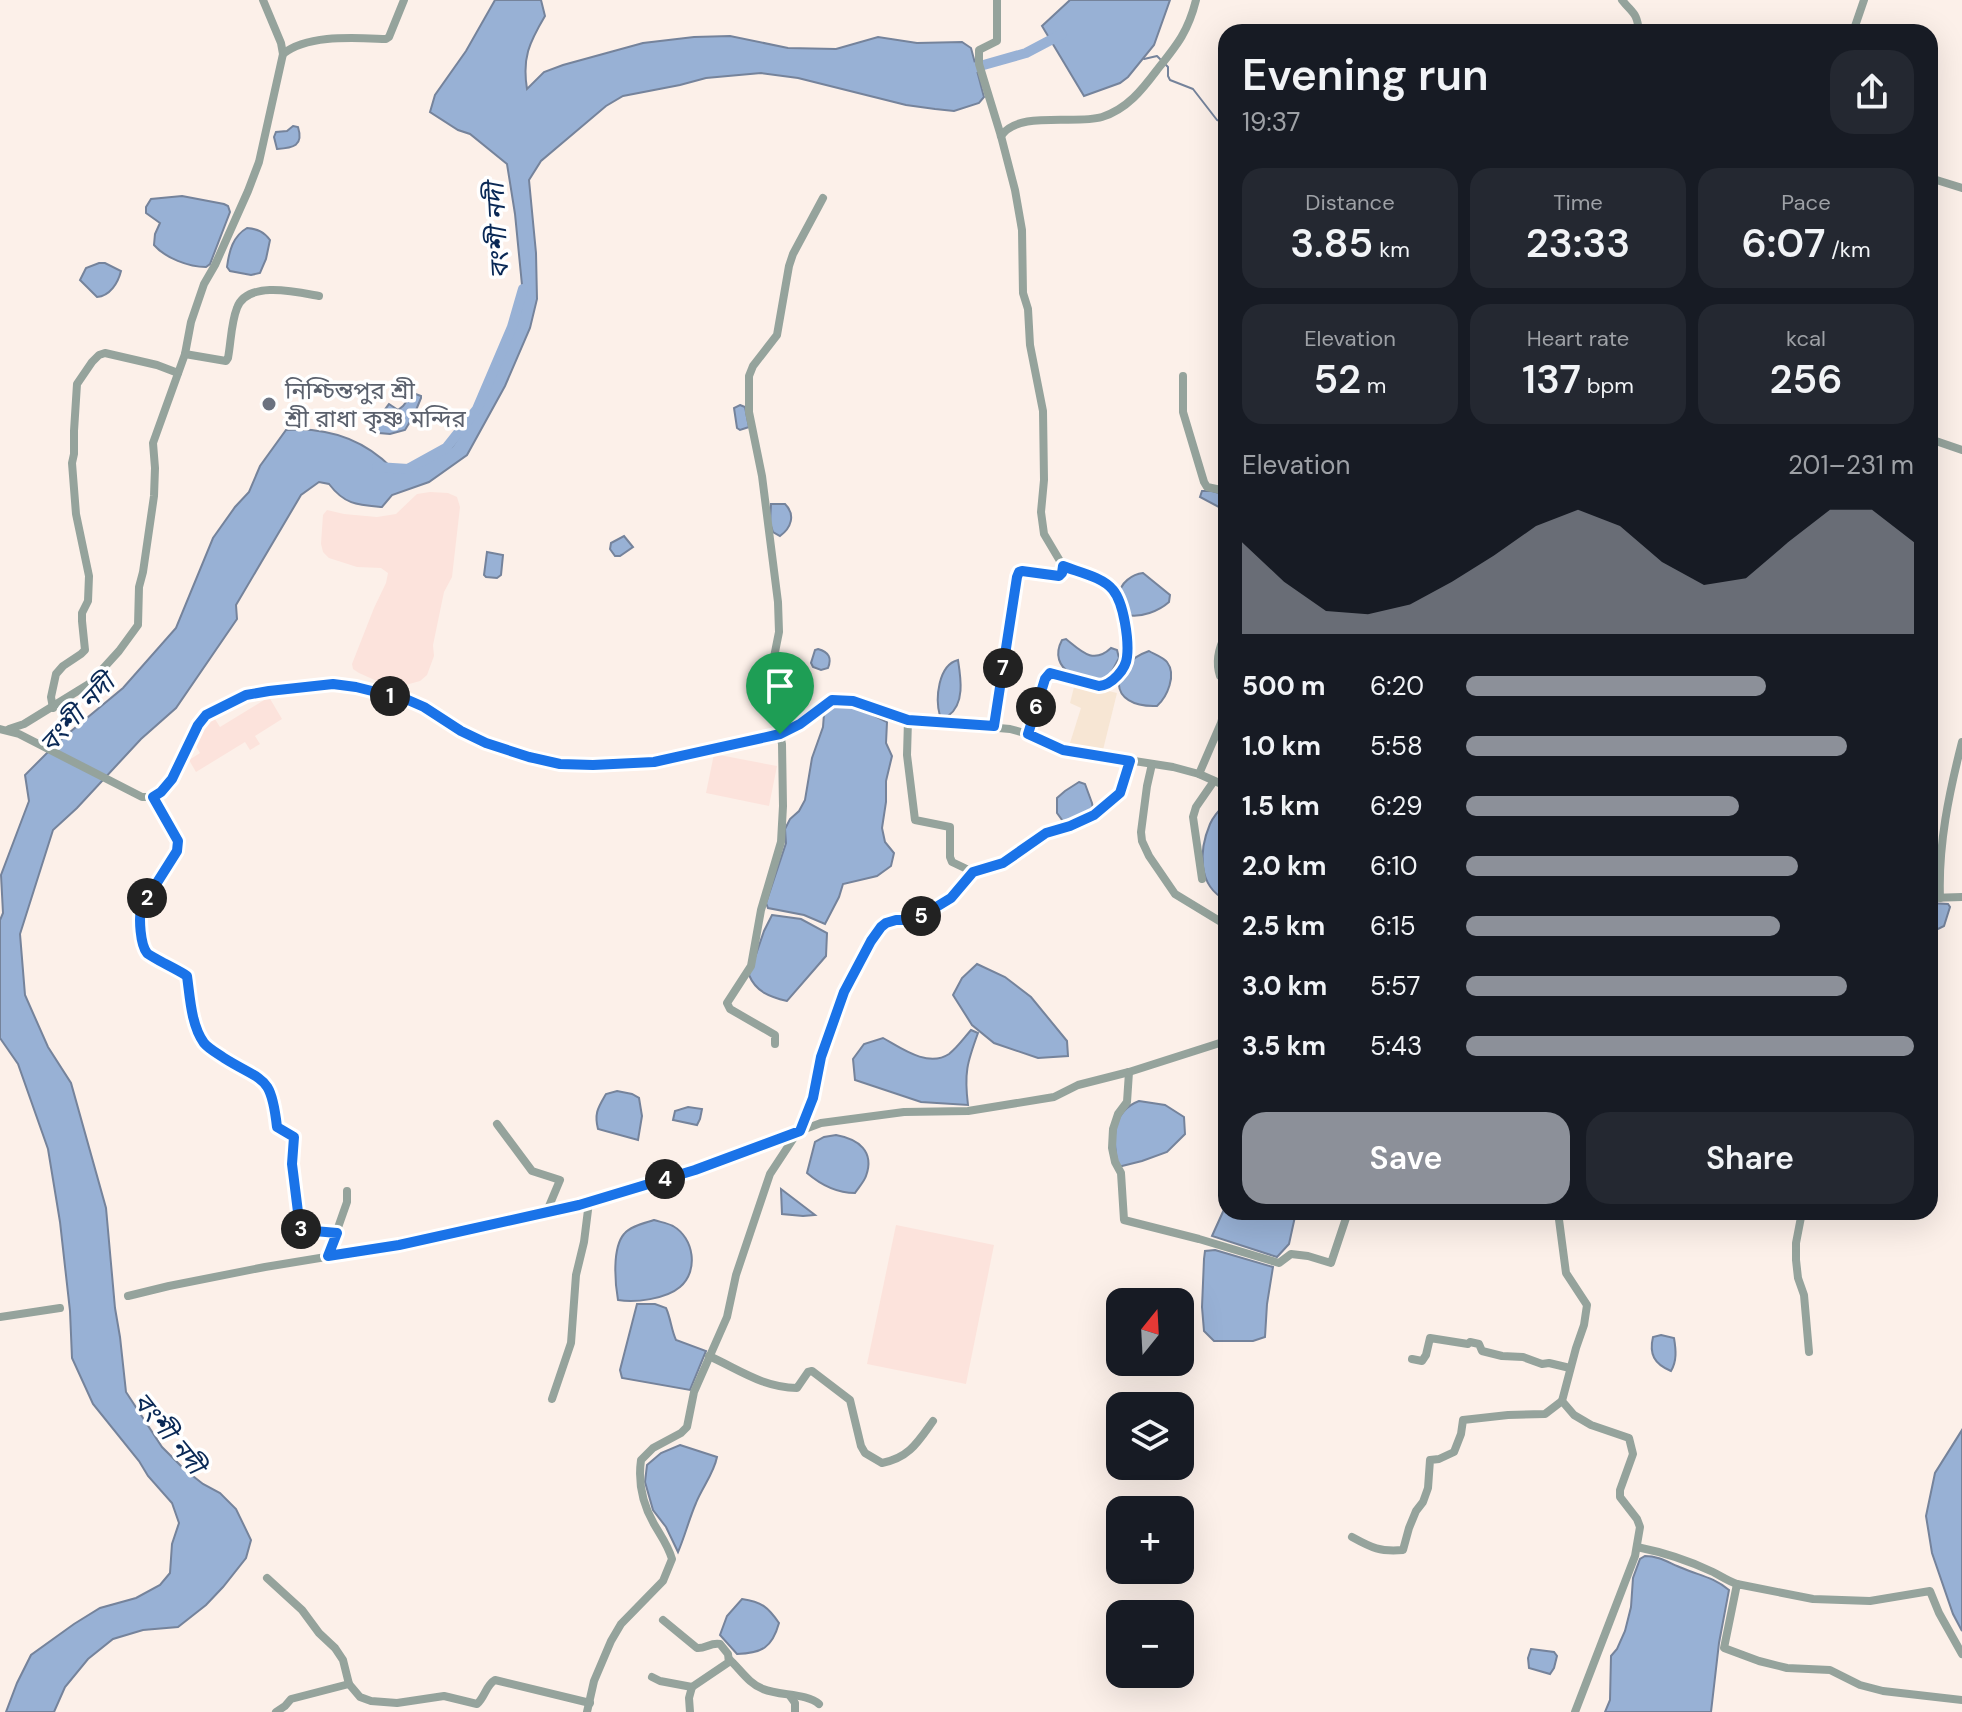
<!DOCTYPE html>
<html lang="en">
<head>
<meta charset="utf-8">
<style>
	body { margin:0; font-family:"DM Sans","Noto Sans Bengali",sans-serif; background:#242831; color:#f1f3f6; height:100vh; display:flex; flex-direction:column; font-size:30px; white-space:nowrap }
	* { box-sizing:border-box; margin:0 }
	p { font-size:26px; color:#9ea1a6 }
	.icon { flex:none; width:44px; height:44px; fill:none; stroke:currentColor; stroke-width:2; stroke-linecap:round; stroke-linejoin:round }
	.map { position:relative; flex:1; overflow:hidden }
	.details { position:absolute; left:1218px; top:24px; width:720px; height:1196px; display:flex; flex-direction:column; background:#171b24; border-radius:24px; box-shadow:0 8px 32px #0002 }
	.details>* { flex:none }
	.needle { width:52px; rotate:18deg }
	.tools { position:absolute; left:1106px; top:1288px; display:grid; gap:16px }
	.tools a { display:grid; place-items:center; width:88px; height:88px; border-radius:16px; background:#171b24; box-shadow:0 8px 32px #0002; font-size:40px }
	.pin { position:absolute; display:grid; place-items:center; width:68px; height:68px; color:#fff; margin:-82px -34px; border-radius:50% 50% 50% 0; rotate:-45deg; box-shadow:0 0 8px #0007 }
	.pin .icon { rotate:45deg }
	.km { position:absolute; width:40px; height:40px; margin:-20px; border-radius:50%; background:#222; color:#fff; font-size:22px; line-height:40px; text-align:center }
	.round { display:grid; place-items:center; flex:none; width:84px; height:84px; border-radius:24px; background:#242831 }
	.headline { display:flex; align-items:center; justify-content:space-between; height:136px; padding:0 24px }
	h1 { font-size:44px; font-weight:600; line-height:60px }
	.stats { display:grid; grid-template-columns:repeat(3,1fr); gap:12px; height:136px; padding:8px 24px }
	.stats div { display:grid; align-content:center; border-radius:20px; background:#242831; text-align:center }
	.stats b { font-size:40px; font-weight:600 }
	.stats small { font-size:22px; font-weight:400 }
	.stats p { font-size:22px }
	.chart { height:224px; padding:16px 24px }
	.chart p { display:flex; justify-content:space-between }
	.chart svg { width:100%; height:144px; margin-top:8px; fill:#8c9099; opacity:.7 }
	.action { display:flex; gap:16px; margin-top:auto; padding:16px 24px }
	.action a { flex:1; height:92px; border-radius:24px; background:#8c9099; color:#fff; font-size:32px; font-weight:600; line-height:92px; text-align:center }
	.action a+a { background:#242831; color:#f1f3f6 }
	ul { padding:0 24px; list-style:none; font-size:26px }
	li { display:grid; grid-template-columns:128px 96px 1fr; align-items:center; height:60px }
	li i { height:20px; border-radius:10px; background:#8c9099 }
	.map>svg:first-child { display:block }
	.industrial { fill:#fce3dc }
	.education { fill:#f7e6d4 }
	.water { fill:#98b1d5; stroke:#75839b; stroke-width:2 }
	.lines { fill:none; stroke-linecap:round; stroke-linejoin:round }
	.stream { stroke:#75839b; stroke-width:2 }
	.river { stroke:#98b1d5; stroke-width:10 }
	.minor { stroke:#95a39c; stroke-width:8 }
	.route-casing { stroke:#fff; stroke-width:16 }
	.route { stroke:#1a73e8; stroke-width:10 }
	.worship-dot { fill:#6b7280; stroke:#fff; stroke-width:3 }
	.labels { text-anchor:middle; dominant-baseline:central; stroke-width:7; stroke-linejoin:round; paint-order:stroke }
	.worship-label { font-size:24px; fill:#5b616d; stroke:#fff; text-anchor:start }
	.water-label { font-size:26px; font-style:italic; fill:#092855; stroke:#fff }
</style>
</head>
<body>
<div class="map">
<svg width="1962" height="1712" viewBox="0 0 1962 1712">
	<rect width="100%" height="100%" fill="#fcf0e9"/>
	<g class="industrial">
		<polygon points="430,492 448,493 457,497 460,507 452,577 444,592 433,645 434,656 427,675 420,681 402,686 388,686 359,673 353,669 352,664 374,608 386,583 388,573 381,568 357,567 329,558 323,552 321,544 323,515 327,510 344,514 377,517 396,514 417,494"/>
		<polygon points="269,697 282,719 255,736 260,744 250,750 245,742 196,772 189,760 200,753 193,741 203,723 213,716 220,727"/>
		<polygon points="714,754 777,766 769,806 706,793"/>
		<polygon points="896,1225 994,1245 966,1384 867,1364"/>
	</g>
	<polygon class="education" points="1075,683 1117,693 1102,754 1070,743 1081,708 1070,703"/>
	<g class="water">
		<path d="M 495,0 L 541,0 L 545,16 C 529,43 522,58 527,89 L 544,72 L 563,65 L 643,43 L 694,37 L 730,36 L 788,48 L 836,49 L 878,37 L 917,43 L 962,42 L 971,48 L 984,97 L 979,103 L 954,111 L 935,109 L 906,105 L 798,78 L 761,73 L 706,78 L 680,85 L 623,96 L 606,106 L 541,161 L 529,180 L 536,253 L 537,299 L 530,328 L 505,386 L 467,455 L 429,482 L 392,495 L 382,507 C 358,505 345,505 329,484 L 319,482 L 301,495 L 236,605 L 237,619 L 176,708 L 141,739 L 77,808 L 53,830 L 20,934 L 25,995 L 48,1047 L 71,1083 L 106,1208 L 115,1308 L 120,1337 L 126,1392 L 162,1447 L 184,1469 L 203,1484 L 220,1493 L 236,1509 L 251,1540 L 246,1558 L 223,1587 L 206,1605 L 178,1627 L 143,1630 L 113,1639 L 88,1659 L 65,1687 L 54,1712 L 6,1712 L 17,1683 L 31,1655 L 74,1624 L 100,1608 L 136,1598 L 160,1585 L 170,1573 L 172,1544 L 179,1523 L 172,1503 L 148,1476 L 139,1461 L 93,1404 L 72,1358 L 70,1311 L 60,1222 L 48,1149 L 18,1064 L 0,1038 L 0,920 L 3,913 L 1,875 L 29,801 L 25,775 L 58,742 L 123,688 L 176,628 L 213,538 L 235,507 L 249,492 L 260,466 L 286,430 C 327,427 362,438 392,468 L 420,463 L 452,447 L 481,405 L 517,317 L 522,285 L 515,214 L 507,164 L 470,134 L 458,130 L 430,112 L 435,95 L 466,51 Z"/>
		<polygon points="1070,0 1170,0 1154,45 1128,77 1120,83 1084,96 1042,26"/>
		<path d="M 293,126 L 298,127 C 304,146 293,148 277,149 L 274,137 L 276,132 L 287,131 Z"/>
		<path d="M 182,196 L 224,204 L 228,206 L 230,212 L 210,264 L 206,267 C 189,267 165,258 154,245 L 155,234 L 160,223 L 146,213 L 146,207 L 151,199 Z"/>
		<path d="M 247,228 C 258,229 264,232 270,240 L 266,259 L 260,273 L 251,275 L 230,271 L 227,267 C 229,251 233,236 247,228 Z"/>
		<path d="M 99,263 L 105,263 L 121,271 C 118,283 110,296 97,297 L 80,280 L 86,268 Z"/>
		<path d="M 413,393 L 421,396 L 421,398 L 414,415 L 405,430 L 390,434 L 379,433 C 375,424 383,411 389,404 L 398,410 L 403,406 Z"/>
		<polygon points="740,405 745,407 749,427 740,430 737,428 734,408"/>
		<polygon points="1202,491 1212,491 1226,495 1226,515 1219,507 1200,497"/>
		<path d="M 771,504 L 785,504 C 796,515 791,528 780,536 L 773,532 L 770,523 Z"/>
		<polygon points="624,536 633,547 620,556 615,556 610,549 611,543"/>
		<polygon points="487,552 503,555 501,575 497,578 486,577 484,575"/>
		<path d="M 1143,573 L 1170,595 L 1169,602 C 1159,611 1141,618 1127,615 C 1125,609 1121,601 1120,595 C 1119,583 1133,574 1143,573 Z"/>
		<path d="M 1066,639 C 1081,651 1093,665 1111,648 L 1117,650 L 1119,658 L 1108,679 C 1084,685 1046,670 1062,640 Z"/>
		<path d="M 818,649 C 829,652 832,658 828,668 L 821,670 L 813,667 L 811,663 L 815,650 Z"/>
		<path d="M 1149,651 C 1154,654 1163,657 1167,662 C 1177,675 1167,697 1157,706 C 1106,708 1109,665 1149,651 Z"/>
		<path d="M 958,660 C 961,679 965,704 948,716 L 940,716 C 935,699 938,665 958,660 Z"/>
		<polygon points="841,703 857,707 887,722 886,743 892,756 886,781 886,802 882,828 885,842 894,853 891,866 877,876 843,884 839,897 825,924 804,915 768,908 766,903 786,843 785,829 790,819 799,811 805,800 812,758 823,727 824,714 831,706"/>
		<polygon points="1079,782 1085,784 1092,803 1093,809 1090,815 1065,824 1057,813 1057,798 1065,791"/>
		<path d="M 1226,803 L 1226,900 C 1197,886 1199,850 1210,824 C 1213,817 1220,809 1226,803 Z"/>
		<polygon points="1930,903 1948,904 1950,907 1944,926 1938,929 1930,929"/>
		<path d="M 772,915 L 801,919 L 827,933 L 826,956 L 787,1001 C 770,997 756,992 749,975 L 764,931 Z"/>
		<polygon points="977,964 1005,977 1031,997 1067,1041 1068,1056 1038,1058 994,1043 972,1025 953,995 962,978"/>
		<path d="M 971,1030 L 978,1033 C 967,1063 964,1073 968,1105 L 921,1102 L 855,1080 L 853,1059 L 864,1044 L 883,1038 C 901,1048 928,1068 949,1054 C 957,1048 964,1038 971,1030 Z"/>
		<path d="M 617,1091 L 632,1094 L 639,1098 L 642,1116 L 638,1140 L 598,1129 C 594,1113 598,1108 606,1094 Z"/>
		<path d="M 1139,1101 L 1165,1105 L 1184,1117 L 1185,1134 L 1167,1152 L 1142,1161 L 1118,1167 C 1113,1141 1110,1112 1139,1101 Z"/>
		<polygon points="688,1107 702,1109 700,1119 697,1125 673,1120 675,1111"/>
		<path d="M 836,1135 C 858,1139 875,1151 866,1176 C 864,1182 858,1188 855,1193 C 836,1193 821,1185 807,1173 L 815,1142 L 824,1137 Z"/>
		<polygon points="781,1189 815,1215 803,1216 782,1214"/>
		<polygon points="1226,1205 1226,1212 1296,1212 1289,1244 1277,1257 1212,1236"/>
		<path d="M 654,1220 C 660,1222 667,1223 673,1226 C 694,1238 699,1271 680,1287 C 666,1299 635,1303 618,1300 C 615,1283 612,1248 624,1234 C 630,1226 645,1223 654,1220 Z"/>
		<polygon points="1215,1250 1273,1267 1267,1304 1265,1337 1253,1341 1214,1341 1204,1331 1202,1307 1204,1259 1205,1251"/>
		<path d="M 637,1304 L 655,1304 L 666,1308 C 671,1319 671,1329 676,1340 L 706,1351 L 690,1390 L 622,1378 L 620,1370 Z"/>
		<path d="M 1661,1335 L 1674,1338 C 1676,1350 1677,1361 1671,1371 C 1654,1364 1649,1354 1653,1337 Z"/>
		<polygon points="1962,1430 1962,1631 1953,1614 1932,1553 1926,1516 1935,1473"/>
		<path d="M 680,1445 L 717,1457 C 714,1473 702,1488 696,1503 C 689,1519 685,1536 678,1552 L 666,1527 L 653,1510 L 645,1482 L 647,1465 L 661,1453 Z"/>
		<path d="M 1645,1556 C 1659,1556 1669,1563 1682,1568 C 1701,1576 1713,1577 1729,1590 L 1719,1643 L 1711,1712 L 1605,1712 L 1610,1700 L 1611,1656 L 1617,1649 L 1625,1631 L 1631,1607 L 1633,1578 L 1640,1559 Z"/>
		<path d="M 742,1599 C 762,1602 768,1607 779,1623 C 772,1648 762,1653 737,1654 L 720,1635 L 727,1616 Z"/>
		<polygon points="1531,1649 1554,1652 1557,1656 1554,1668 1550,1674 1529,1668 1528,1658"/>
	</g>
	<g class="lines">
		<g class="stream">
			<polyline points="1144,59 1157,56 1160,59"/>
			<polyline points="1164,63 1168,67 1168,76 1170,80 1193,89 1217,120 1226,123"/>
		</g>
		<g class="river">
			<polyline points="973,68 1026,53 1062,34"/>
			<polyline points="377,467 408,469 446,448 477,409 512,327 523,289"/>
		</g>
		<g class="minor">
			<polyline points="263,0 281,43 283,54"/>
			<polyline points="997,0 997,41 979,50 979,64 1001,136 1015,190 1022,230 1023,293 1028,309 1030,345 1043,411 1044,480 1041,512 1044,534 1063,566 1102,582 1113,590 1117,597 1124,619 1127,641 1127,659 1123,668 1108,685 1099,686 1050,673 1045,679 1028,734"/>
			<path d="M 1622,0 C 1633,14 1637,12 1639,32"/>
			<polyline points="1853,32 1864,0"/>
			<path d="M 1001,136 C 1018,110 1075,125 1102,117 C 1127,109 1142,90 1157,70 C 1177,45 1188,32 1196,0"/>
			<polyline points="1930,178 1962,188"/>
			<path d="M 185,354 L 226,361 L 228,358 C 231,342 231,323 237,308 C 247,280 297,292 319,296"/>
			<polyline points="1183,376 1183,412 1204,482 1207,487 1226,491"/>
			<polyline points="1930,439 1962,450"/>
			<path d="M 1226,634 C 1219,647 1215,661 1220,676 L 1226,680"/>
			<polyline points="53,708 51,697 56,674 63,666 81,654 85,650 82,621 82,613 88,601 89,576 76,514 72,463 74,454 74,431 77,384 92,362 99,355 105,353 157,365 178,373"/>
			<polyline points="908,720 907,755 915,820 950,827 950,857 952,862 973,872"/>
			<polyline points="994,726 1017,577 1019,572 1022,571 1059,576 1062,573 1063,566"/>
			<polyline points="0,729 19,734 142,797 153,797 161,792 172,779 198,725 206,715 246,695 269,691 333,684 356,687 408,700 424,707 461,731 486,743 529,757 560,764 593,765 654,762 780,734 800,724 832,700 842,700 853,701 908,720 1010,729 1028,734 1063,750 1173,767 1199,774 1226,786"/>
			<path d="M 9,729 L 24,724 L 89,684 L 119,651 L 138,625 L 139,587 L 143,572 L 154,496 L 155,468 L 153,443 L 185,354 L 191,322 L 204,284 L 215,265 L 248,191 L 259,162 L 283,54 C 308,34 355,38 386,39 L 389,37 L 404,0"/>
			<polyline points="1152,764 1147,786 1141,832 1142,841 1149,856 1175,894 1226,925"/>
			<polyline points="1199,774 1221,723 1226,705"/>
			<path d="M 153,797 L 178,841 L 177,851 L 141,908 L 139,918 L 145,950 C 156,961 174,967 187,976 C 190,997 191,1025 204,1043 C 209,1049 217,1053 224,1058 C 264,1083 272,1074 277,1127 L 292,1134 L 294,1137 L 292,1164 L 300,1228 L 303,1230 L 337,1233"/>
			<polyline points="1202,879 1193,817 1196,807 1214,781"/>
			<polyline points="1930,898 1962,897"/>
			<path d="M 1940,898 C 1938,845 1949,793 1962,742"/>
			<polyline points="775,1044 775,1035 730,1009 727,1003 751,966 761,910 781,842 783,806 782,744 778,725 779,696 771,672 779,632 778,602 762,476 749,412 749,376 753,366 777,335 789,266 793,254 823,198"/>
			<polyline points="1129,1072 1127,1102 1118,1114 1113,1129 1112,1148 1115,1162 1121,1173 1124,1220 1199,1239 1279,1263 1291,1254 1308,1256 1331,1263 1348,1212"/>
			<polyline points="497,1124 532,1171 560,1180 547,1211"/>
			<polyline points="800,1131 813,1098 821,1057 844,992 871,941 881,927 886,923 896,920 915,920 951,898 973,872 1003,863 1046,833 1070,826 1094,815 1120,793 1130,761"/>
			<polyline points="1558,1212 1566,1273 1587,1305 1584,1325 1576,1348 1562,1401 1574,1415 1591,1425 1629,1438 1633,1454 1620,1490 1620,1497 1637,1519 1640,1527 1635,1556 1575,1712"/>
			<polyline points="1802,1212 1796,1243 1796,1260 1798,1278 1804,1295 1809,1352"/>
			<polyline points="328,1256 347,1202 347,1191"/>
			<polyline points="128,1296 169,1286 265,1267 399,1245 579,1205 695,1170 821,1123 904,1112 968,1111 1054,1097 1078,1085 1129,1072 1226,1041"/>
			<polyline points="0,1317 60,1308"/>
			<path d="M 709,1356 C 740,1370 762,1387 797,1388 L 808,1372 L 812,1371 L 850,1400 L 861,1446 L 865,1453 L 882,1463 C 909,1458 918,1442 933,1421"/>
			<polyline points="1412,1359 1422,1361 1426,1355 1430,1338 1468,1344 1470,1342 1479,1344 1482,1351 1502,1356 1523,1357 1542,1364 1549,1363 1570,1368"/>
			<polyline points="552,1399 571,1343 576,1275 584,1242 589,1202"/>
			<path d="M 1352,1537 C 1372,1548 1380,1552 1403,1550 L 1409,1528 L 1416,1511 L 1423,1502 L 1428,1488 L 1430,1460 L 1439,1459 L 1454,1452 L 1461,1434 L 1463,1420 L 1508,1415 L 1545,1414 L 1562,1401"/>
			<path d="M 1637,1547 C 1662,1552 1690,1561 1713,1572 C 1721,1576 1728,1581 1737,1584"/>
			<path d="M 267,1578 L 302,1610 L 319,1633 L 335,1648 L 343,1660 L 349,1684 L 360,1697 L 371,1701 L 397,1703 L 444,1696 L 477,1704 C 485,1697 486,1685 495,1680 L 590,1703"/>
			<path d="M 663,1620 L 697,1648 C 705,1649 711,1642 720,1644 L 728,1654 L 729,1662 L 692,1687 L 689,1698 L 690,1712"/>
			<polyline points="1962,1654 1939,1613 1930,1591 1870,1601 1813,1599 1737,1584 1724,1648 1759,1661 1787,1668 1830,1670 1860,1685 1883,1691 1962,1700"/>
			<path d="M 729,1659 C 740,1669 749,1684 763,1689 C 779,1696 807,1693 819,1704"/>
			<polyline points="652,1677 660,1681 692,1687"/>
			<polyline points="790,1696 795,1703 795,1712"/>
			<polyline points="276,1712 285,1706 291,1699 349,1684"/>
			<path d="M 587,1712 L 594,1681 L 611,1641 L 621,1624 L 663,1581 L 672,1559 C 668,1545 661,1536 654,1524 C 643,1505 638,1482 641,1460 L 653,1448 L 681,1433 L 687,1427 L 694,1392 L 727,1317 L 736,1275 L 770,1174 L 797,1133"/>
		</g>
	</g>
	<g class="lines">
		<defs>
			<path id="route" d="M 1063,566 C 1078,572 1103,577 1113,590 C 1124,603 1129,641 1127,657 C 1126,669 1112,685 1099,686 L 1050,673 L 1045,679 L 1028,734 L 1063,750 L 1130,761 L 1120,793 L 1094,815 L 1070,826 L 1046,833 L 1003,863 L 973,872 L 951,898 L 915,920 L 896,920 L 886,923 L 881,927 L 871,941 L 844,992 L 821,1057 L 813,1098 L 800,1131 L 695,1170 L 579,1205 L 399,1245 L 328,1256 L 337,1233 L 303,1230 L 300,1228 L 292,1164 L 294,1137 L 277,1127 C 271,1074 264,1083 224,1058 C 217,1053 209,1049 204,1043 C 191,1025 190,997 187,976 C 179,970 152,958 147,953 C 140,944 139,919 141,908 L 177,851 L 178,841 L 153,797 L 161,792 L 172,779 L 198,725 L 206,715 L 246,695 L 269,691 L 333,684 L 356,687 L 408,700 L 424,707 L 461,731 L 486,743 L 529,757 L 560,764 L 593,765 L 654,762 L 780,734 L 800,724 L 832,700 L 853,701 L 908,720 L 994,726 L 1017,577 L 1019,572 L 1022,571 L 1059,576 L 1062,573 Z"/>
		</defs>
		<use href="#route" class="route-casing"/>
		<use href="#route" class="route"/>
	</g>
	<circle class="worship-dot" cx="269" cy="404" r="8"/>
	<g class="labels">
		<g class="worship-label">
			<text x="285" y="390">নিশ্চিন্তপুর শ্রী<tspan x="285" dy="28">শ্রী রাধা কৃষ্ণ মন্দির</tspan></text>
		</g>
		<g class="water-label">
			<text transform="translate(497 231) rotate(-93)">বংশী নদী</text>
			<text transform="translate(77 713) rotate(-47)">বংশী নদী</text>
			<text transform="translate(169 1433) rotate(51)">বংশী নদী</text>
		</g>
	</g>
</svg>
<div class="tools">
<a><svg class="needle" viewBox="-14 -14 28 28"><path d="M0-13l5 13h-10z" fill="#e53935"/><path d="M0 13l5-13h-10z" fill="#9ea1a6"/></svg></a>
<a><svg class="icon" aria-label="layers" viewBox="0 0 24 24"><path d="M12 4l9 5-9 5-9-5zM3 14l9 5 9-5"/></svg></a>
<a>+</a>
<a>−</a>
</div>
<div class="pin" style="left:780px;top:734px;background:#1e9e55"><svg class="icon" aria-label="arrive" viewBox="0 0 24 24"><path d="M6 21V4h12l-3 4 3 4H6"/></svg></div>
<b class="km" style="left:390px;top:696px">1</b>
<b class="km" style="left:147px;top:898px">2</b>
<b class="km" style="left:301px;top:1229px">3</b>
<b class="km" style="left:665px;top:1179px">4</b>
<b class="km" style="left:921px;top:916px">5</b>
<b class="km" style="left:1036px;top:707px">6</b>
<b class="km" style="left:1003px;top:668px">7</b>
<section class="details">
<div class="headline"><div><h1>Evening run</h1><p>19:37</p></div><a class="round"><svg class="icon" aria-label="share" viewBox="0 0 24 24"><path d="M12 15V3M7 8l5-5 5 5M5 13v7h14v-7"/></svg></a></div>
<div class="stats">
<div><p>Distance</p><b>3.85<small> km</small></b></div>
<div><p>Time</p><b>23:33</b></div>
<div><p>Pace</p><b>6:07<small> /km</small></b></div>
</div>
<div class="stats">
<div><p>Elevation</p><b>52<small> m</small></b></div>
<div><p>Heart rate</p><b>137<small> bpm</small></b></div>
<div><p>kcal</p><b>256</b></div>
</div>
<div class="chart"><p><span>Elevation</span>201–231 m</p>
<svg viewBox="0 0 160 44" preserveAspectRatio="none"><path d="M0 44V16L10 28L20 37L30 38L40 35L50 28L60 20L70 11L80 6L90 11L100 22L110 29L120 27L130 16L140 6L150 6L160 16V44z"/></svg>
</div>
<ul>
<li><b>500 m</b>6:20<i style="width:67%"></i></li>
<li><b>1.0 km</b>5:58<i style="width:85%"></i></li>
<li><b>1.5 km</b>6:29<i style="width:61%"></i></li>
<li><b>2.0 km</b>6:10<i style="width:74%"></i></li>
<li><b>2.5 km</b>6:15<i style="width:70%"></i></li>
<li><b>3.0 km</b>5:57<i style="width:85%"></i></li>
<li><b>3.5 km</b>5:43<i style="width:100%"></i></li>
</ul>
<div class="action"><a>Save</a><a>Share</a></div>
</section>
</div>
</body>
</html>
